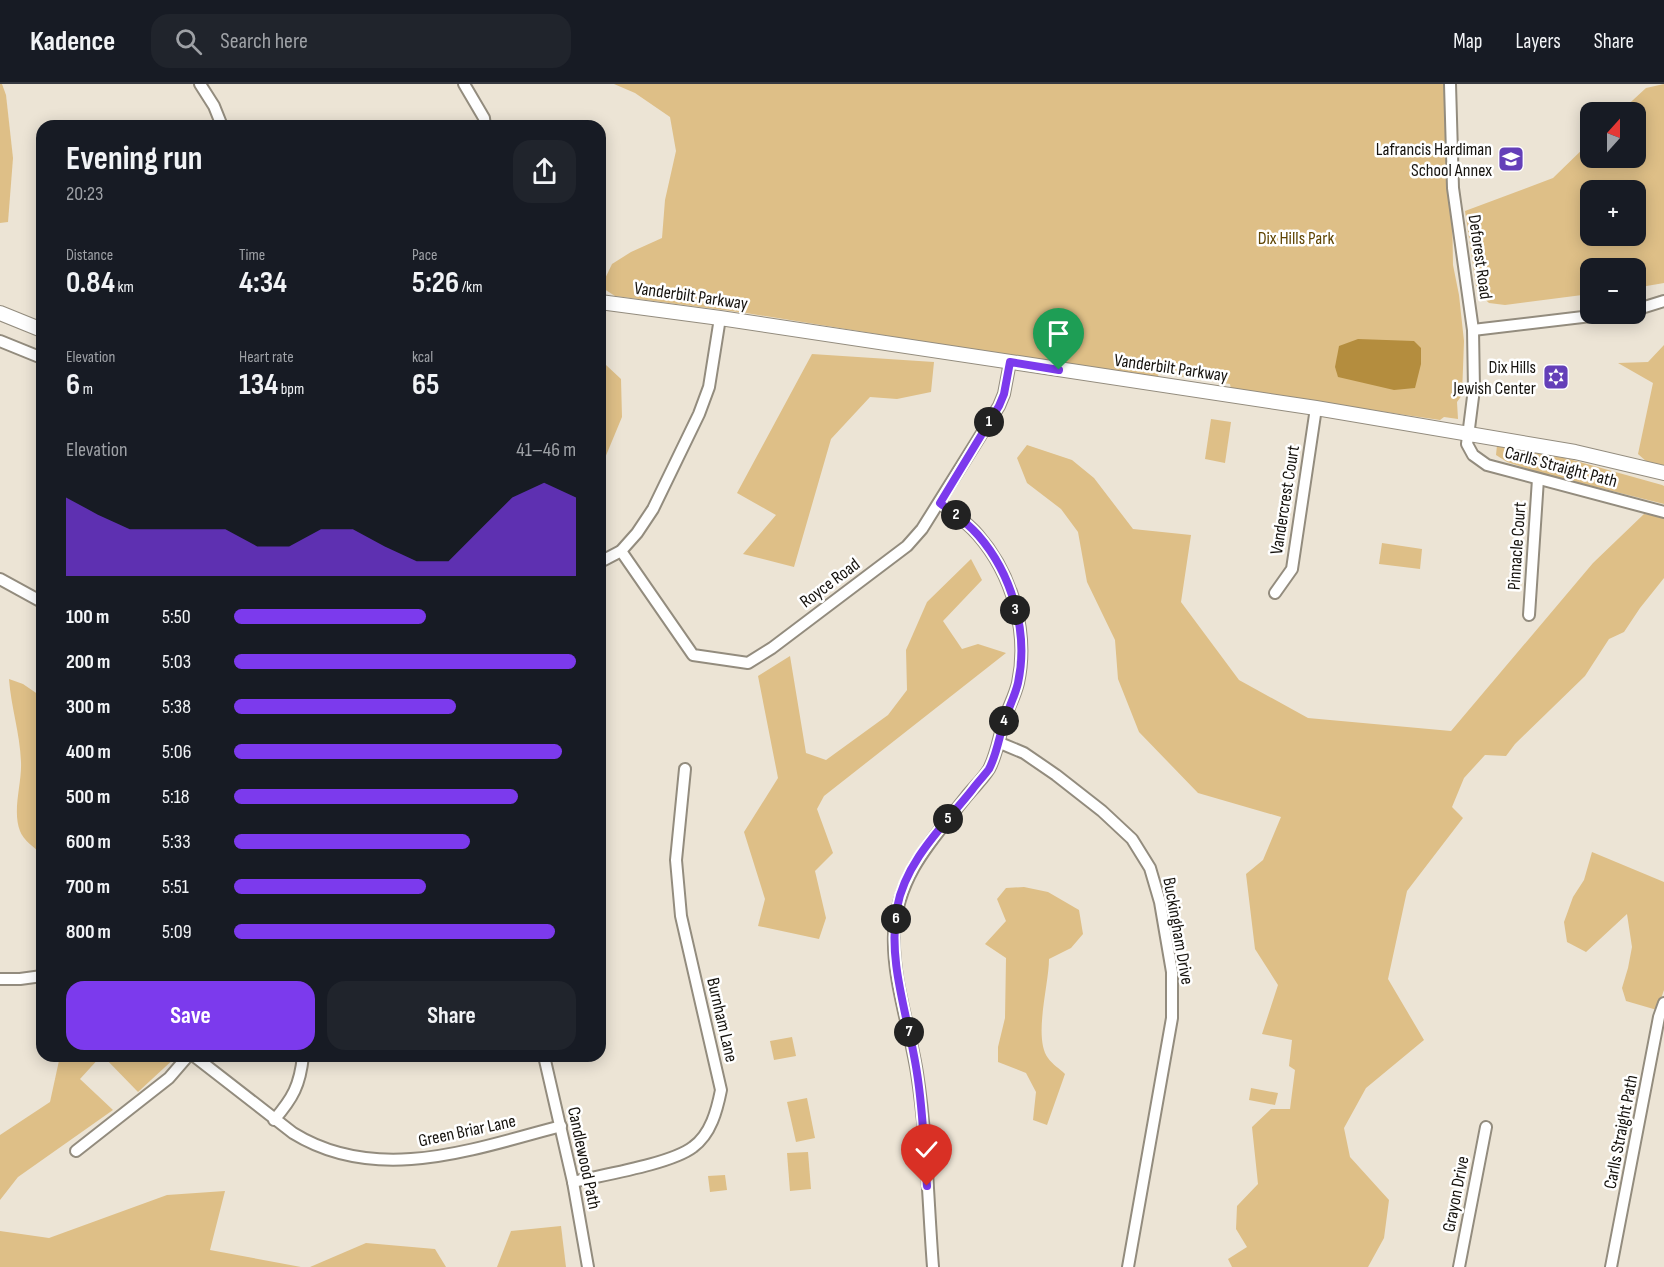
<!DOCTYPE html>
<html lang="en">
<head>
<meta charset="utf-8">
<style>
	body { margin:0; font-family:"Sofia Sans Condensed",sans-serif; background:#20242c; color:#f1f3f6; height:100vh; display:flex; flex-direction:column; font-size:22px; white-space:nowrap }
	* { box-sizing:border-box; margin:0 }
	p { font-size:20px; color:#9ea1a6 }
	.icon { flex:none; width:33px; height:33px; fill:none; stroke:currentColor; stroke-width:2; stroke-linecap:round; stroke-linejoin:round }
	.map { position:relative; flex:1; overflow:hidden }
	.drawer { position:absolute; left:36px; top:36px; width:570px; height:942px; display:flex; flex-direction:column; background:#171b24; border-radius:18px; box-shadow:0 3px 15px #0003 }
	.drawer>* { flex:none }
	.needle { width:39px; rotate:21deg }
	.buttons { position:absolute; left:1580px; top:18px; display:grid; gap:12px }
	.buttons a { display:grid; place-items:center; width:66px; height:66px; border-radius:12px; background:#171b24; box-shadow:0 3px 15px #0003; font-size:30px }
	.pin { position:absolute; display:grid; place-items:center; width:51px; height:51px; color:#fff; margin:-62px -26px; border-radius:50% 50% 50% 0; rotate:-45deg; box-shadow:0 0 6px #0007 }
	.pin .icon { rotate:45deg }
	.km { position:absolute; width:30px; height:30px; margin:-15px; border-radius:50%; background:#222; color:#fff; font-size:16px; line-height:30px; text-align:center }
	.round { display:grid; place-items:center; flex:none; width:63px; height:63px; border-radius:18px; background:#20242c }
	.head { display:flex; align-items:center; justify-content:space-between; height:102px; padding:0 30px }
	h1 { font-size:33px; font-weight:700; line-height:45px }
	.metrics { display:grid; grid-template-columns:repeat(3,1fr); gap:9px; height:102px; padding:6px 30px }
	.metrics div { display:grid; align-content:center }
	.metrics b { font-size:30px; font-weight:700 }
	.metrics small { font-size:16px; font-weight:400 }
	.metrics p { font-size:16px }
	.chart { height:168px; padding:12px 30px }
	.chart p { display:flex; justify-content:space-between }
	.chart svg { width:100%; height:108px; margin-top:6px; fill:#7c3aed; opacity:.7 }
	.primary-button { display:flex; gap:12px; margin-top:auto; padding:12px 30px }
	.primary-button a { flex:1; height:69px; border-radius:18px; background:#7c3aed; color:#fff; font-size:24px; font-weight:700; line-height:69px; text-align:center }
	.primary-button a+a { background:#20242c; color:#f1f3f6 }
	ul { padding:0 30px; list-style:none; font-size:20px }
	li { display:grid; grid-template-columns:96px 72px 1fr; align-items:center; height:45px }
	li i { height:15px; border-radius:8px; background:#7c3aed }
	header { display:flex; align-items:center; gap:36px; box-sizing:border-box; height:84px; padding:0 30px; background:#171b24; border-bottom:2px solid #363941 }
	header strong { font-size:28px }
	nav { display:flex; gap:33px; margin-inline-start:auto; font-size:21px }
	.search { width:420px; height:54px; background:#20242c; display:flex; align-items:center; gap:15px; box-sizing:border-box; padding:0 21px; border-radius:18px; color:#9ea1a6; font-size:22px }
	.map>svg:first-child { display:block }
	.green { fill:#debf87; fill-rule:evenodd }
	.water { fill:#b48d3e }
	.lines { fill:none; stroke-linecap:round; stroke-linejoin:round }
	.minor-casing { stroke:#938c7e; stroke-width:14 }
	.major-casing { stroke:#938c7e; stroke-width:16 }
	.minor { stroke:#fff; stroke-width:10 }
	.major { stroke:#fff; stroke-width:14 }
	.route-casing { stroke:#fff; stroke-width:12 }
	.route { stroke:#7c3aed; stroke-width:8 }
	.labels { text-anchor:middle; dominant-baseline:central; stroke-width:5; stroke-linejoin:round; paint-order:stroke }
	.poi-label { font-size:18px; fill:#15120d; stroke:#fff; text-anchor:end }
	.park-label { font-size:18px; fill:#5f4402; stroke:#fff }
	.street-label { font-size:18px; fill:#15120d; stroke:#fff }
</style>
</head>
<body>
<header>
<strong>Kadence</strong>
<div class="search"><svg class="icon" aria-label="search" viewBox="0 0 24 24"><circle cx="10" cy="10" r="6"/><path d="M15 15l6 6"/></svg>Search here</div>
<nav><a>Map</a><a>Layers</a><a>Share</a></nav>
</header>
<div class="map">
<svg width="1664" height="1183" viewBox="0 0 1664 1183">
	<rect width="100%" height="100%" fill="#ece4d5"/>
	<g class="green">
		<polygon points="0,0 2,0 6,11 13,74 8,138 0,139"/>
		<polygon points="614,0 1450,0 1453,181 1459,211 1464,257 1462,311 1457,318 1458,335 1444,333 1440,336 1241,307 1231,305 1230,300 1159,289 1157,295 746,229 615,212 601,203 612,180 631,168 662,154 665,116 676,67 670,33 635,9"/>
		<path d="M 1664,0 L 1664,199 L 1635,204 L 1635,184 L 1590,184 L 1590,210 L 1505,221 L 1489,219 L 1477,208 L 1465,127 L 1553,94 L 1590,58 L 1590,74 L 1635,74 L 1635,28 L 1620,28 L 1646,4 ZM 1590,106 L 1635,106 L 1635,152 L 1590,152 Z"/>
		<polygon points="600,239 603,239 606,281 621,295 622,333 600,386"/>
		<polygon points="1664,261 1664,384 1647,378 1638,370 1653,299 1618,279 1648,278"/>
		<polygon points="812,270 934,278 931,308 897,315 870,313 831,355 794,483 743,470 776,431 737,409"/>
		<polygon points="1211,335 1231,338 1225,379 1205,375"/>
		<polygon points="1027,361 1072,376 1094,394 1133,445 1191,451 1181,518 1239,596 1308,634 1451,647 1593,479 1644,430 1664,433 1664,494 1640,524 1624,548 1609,555 1585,592 1515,660 1506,672 1485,671 1464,694 1452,723 1463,734 1407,807 1388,895 1424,956 1366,1004 1344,1044 1350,1073 1389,1116 1384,1154 1368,1183 1232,1183 1228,1175 1247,1163 1236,1145 1237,1122 1258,1100 1252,1043 1271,1025 1290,1025 1295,986 1289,982 1292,956 1262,950 1278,901 1255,865 1246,790 1263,776 1281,733 1198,709 1139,648 1118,595 1115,556 1087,498 1078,448 1061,425 1027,399 1017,374"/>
		<polygon points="1497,361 1569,375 1662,401 1664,402 1664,420 1540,389 1507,378 1496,371"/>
		<polygon points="1382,459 1422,465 1420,485 1379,480"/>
		<polygon points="971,475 982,496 943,537 962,565 978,560 1006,569 824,712 817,725 833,769 815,787 826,834 819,855 758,842 765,815 744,748 778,694 758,592 790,572 806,669 826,676 888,631 907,606 906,566 927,518"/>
		<path d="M 9,595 L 23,600 L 42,613 L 42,770 C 35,764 23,756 20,747 C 12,726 22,700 21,678 C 20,649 11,623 9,595 Z"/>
		<polygon points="1592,768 1664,798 1664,906 1657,926 1626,917 1622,904 1628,884 1632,863 1627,830 1586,868 1567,858 1564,838 1573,813 1584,796"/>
		<path d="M 1024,803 L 1048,808 L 1079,826 L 1083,850 L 1071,864 L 1049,875 C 1049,901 1033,954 1048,974 C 1052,980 1060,985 1065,990 L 1047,1041 L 1033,1036 L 1036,1008 L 1026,989 L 998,978 L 998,963 L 1005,934 L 1006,874 L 985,860 L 1006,837 L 997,815 L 1006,804 Z"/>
		<polygon points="792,953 796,972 774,976 770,957"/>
		<polygon points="60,972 101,972 80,995 113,1026 18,1093 0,1116 0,1051 50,1018"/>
		<polygon points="103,972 177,972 138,1008"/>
		<polygon points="1251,1004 1278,1009 1275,1021 1249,1016"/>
		<polygon points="807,1014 815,1054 796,1058 787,1018"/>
		<polygon points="808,1068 811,1105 790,1107 787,1069"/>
		<polygon points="725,1091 727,1106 710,1108 708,1092"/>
		<polygon points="225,1107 210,1166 301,1183 0,1183 0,1147 49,1154 167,1111"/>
		<polygon points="561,1142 566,1183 497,1183 511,1147"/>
		<polygon points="366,1159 435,1165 446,1183 310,1183"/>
	</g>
	<polygon class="water" points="1358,255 1414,257 1421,264 1421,280 1415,304 1394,306 1338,293 1335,283 1339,262"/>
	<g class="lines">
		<defs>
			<g id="minor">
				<polyline points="200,0 214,22 222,42"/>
				<polyline points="464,0 484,34 485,42"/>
				<polyline points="1450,0 1453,104 1473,246 1474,305 1467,360 1473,371 1487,381 1664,428"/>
				<polyline points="1635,226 1664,217"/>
				<polyline points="1473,246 1608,230"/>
				<polyline points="0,257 42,274"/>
				<polyline points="621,467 693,571 748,579 772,564 907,462 922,445 999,322 1004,310 1010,278"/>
				<polyline points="600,478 621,467 637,449 653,425 699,330 709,303 720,234"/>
				<polyline points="0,495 42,518"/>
				<polyline points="1275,509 1292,485 1316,324"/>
				<polyline points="1529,531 1538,395"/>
				<polyline points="1000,659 1024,669 1056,691 1102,727 1132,755 1150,784 1160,818 1172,888 1172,934 1128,1183"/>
				<polyline points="0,895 20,895 42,892"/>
				<path d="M 194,972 L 293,1049 C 377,1101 474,1065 561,1042"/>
				<polyline points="544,972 573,1098 588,1183"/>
				<path d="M 274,1036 C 293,1014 300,1001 303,972"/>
				<polyline points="76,1067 169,994 188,972"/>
				<path d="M 573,1098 C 602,1091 671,1080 693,1063 C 711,1050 717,1026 721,1006 L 681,832 L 676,776 L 685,685"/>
				<path d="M 933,1183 C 928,1119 927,1053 917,989 C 910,944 892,895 894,850 C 897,792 932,756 966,713 C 973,704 983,695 989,685 C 997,670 999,653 1004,637 C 1008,624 1015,612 1018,599 C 1029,548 1012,490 978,451 C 967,438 953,429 940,419"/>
				<polyline points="1459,1183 1486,1043"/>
				<polyline points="1611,1183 1659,933 1664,919"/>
			</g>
			<g id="major">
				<polyline points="600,218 720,234 1316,324 1575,368 1664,389"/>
				<polyline points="0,229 42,246"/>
			</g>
		</defs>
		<use href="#minor" class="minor-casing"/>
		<use href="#major" class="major-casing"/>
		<use href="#minor" class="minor"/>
		<use href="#major" class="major"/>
	</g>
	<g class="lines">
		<defs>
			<path id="route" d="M 927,1102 C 924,1064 923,1026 917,989 C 909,934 887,879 897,824 C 905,778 944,741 972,706 C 977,699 984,692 989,685 C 997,670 999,653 1004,638 C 1008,625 1015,612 1018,599 C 1029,548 1012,490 978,451 C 967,438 953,429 940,419 L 999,322 L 1004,310 L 1010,278 L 1059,286"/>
		</defs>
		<use href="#route" class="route-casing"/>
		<use href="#route" class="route"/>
	</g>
	<defs>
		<symbol id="school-square" viewBox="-11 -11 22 22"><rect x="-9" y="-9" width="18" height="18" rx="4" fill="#643fb8" stroke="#fff"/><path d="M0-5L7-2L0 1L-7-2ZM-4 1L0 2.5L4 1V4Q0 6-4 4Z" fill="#fff"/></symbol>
		<symbol id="synagogue-square" viewBox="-11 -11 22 22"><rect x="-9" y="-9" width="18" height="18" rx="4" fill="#643fb8" stroke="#fff"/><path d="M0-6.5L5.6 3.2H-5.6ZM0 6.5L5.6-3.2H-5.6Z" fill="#fff"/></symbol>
	</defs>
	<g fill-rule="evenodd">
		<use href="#school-square" x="1496" y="60" width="30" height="30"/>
		<use href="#synagogue-square" x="1541" y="278" width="30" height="30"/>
	</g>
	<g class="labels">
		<g class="poi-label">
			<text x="1492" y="65">Lafrancis Hardiman<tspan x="1492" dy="21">School Annex</tspan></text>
			<text x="1536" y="283">Dix Hills<tspan x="1536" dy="21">Jewish Center</tspan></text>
		</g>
		<g class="park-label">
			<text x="1296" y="154">Dix Hills Park</text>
		</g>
		<g class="street-label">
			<text transform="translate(1480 173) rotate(82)">Deforest Road</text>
			<text transform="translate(691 212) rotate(8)">Vanderbilt Parkway</text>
			<text transform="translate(1171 284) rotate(8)">Vanderbilt Parkway</text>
			<text transform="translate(1561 383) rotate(15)">Carlls Straight Path</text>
			<text transform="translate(1285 416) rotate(-81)">Vandercrest Court</text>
			<text transform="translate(1517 462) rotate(-86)">Pinnacle Court</text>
			<text transform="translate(830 499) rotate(-37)">Royce Road</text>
			<text transform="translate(1178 847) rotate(80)">Buckingham Drive</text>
			<text transform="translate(722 936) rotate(77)">Burnham Lane</text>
			<text transform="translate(467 1047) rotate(-12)">Green Briar Lane</text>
			<text transform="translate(1621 1048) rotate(-79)">Carlls Straight Path</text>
			<text transform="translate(584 1074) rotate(78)">Candlewood Path</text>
			<text transform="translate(1456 1110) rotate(-79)">Grayon Drive</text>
		</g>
	</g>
</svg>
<div class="buttons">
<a><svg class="needle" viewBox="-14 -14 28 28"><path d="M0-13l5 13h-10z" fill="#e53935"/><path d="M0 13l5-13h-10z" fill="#9ea1a6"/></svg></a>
<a>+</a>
<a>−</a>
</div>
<div class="pin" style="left:1059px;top:286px;background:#1e9e55"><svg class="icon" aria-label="arrive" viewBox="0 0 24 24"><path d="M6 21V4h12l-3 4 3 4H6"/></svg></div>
<div class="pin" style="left:927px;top:1102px;background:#d93025"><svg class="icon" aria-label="check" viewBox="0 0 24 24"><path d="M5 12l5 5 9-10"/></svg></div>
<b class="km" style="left:989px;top:338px">1</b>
<b class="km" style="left:956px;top:431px">2</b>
<b class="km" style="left:1015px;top:526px">3</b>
<b class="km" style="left:1004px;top:637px">4</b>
<b class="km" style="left:948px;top:735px">5</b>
<b class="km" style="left:896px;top:835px">6</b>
<b class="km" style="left:909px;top:948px">7</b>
<section class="drawer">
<div class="head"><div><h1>Evening run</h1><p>20:23</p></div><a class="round"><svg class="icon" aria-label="share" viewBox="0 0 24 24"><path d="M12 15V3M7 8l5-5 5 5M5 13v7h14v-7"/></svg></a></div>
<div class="metrics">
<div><p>Distance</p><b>0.84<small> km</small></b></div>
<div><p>Time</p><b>4:34</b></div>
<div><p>Pace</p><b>5:26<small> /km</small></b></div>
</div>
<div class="metrics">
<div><p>Elevation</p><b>6<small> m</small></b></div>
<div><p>Heart rate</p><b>134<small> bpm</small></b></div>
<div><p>kcal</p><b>65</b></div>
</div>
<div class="chart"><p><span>Elevation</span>41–46 m</p>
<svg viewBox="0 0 160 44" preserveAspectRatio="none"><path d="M0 44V12L10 19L20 25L30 25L40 25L50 25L60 32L70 32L80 25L90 25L100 32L110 38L120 38L130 25L140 12L150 6L160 12V44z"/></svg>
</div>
<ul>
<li><b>100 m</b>5:50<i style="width:56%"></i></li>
<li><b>200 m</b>5:03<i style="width:100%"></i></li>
<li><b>300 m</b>5:38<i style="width:65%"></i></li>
<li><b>400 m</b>5:06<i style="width:96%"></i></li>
<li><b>500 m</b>5:18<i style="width:83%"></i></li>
<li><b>600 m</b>5:33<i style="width:69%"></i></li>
<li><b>700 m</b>5:51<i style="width:56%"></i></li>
<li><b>800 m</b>5:09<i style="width:94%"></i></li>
</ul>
<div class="primary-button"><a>Save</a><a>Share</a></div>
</section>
</div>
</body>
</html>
